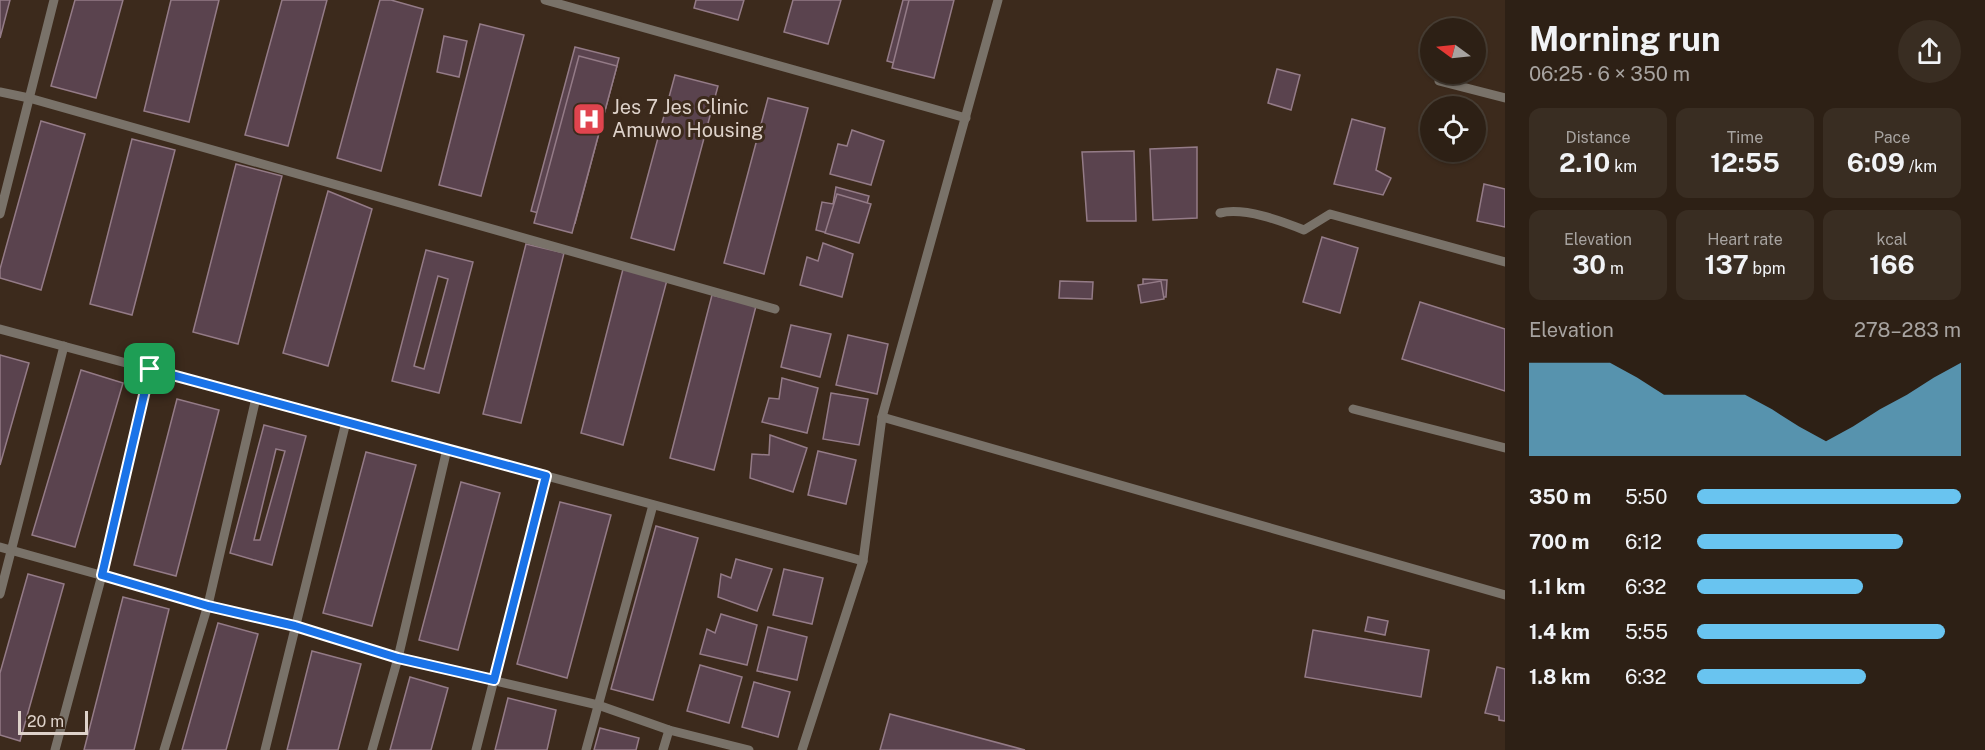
<!DOCTYPE html>
<html lang="en">
<head>
<meta charset="utf-8">
<style>
	body { margin:0; font-family:"Public Sans",sans-serif; background:#392d22; color:#f1f3f6; height:100vh; display:flex; flex-direction:column; font-size:22px; white-space:nowrap }
	* { box-sizing:border-box; margin:0 }
	p { font-size:20px; color:#a7a3a0 }
	.icon { flex:none; width:33px; height:33px; fill:none; stroke:currentColor; stroke-width:2; stroke-linecap:round; stroke-linejoin:round }
	.map { position:relative; flex:1; overflow:hidden }
	.side { display:flex; flex-direction:column; background:#2d2015; width:480px }
	.side>* { flex:none }
	.needle { width:39px; rotate:285deg }
	.buttons { position:absolute; left:1420px; top:18px; display:grid; gap:12px }
	.buttons a { display:grid; place-items:center; width:66px; height:66px; border-radius:50%; background:#2d2015; box-shadow:0 2px 4px #0004,0 0 0 2px #483e34; font-size:30px }
	.scale { position:absolute; left:18px; bottom:15px; width:70px; box-sizing:border-box; padding-left:6px; border:3px solid #ded2ca; border-top:0; font-size:16px; line-height:21px; white-space:nowrap; color:#ded2ca; -webkit-text-stroke:4px #3c2a1c; paint-order:stroke }
	.pin { position:absolute; display:grid; place-items:center; width:51px; height:51px; color:#fff; margin:-26px; border-radius:12px; box-shadow:0 3px 9px #0006 }
	.round { display:grid; place-items:center; flex:none; width:63px; height:63px; border-radius:32px; background:#392d22 }
	.headline { display:flex; align-items:center; justify-content:space-between; height:102px; padding:0 24px }
	h1 { font-size:33px; font-weight:700; line-height:45px }
	.figures { display:grid; grid-template-columns:repeat(3,1fr); gap:9px; height:102px; padding:6px 24px }
	.figures div { display:grid; align-content:center; border-radius:12px; background:#392d22; text-align:center }
	.figures b { font-size:26px; font-weight:700 }
	.figures small { font-size:16px; font-weight:400 }
	.figures p { font-size:16px }
	.chart { height:168px; padding:12px 24px }
	.chart p { display:flex; justify-content:space-between }
	.chart svg { width:100%; height:108px; margin-top:6px; fill:#69c4f0; opacity:.7 }
	ul { padding:0 24px; list-style:none; font-size:20px }
	li { display:grid; grid-template-columns:96px 72px 1fr; align-items:center; height:45px }
	li i { height:15px; border-radius:8px; background:#69c4f0 }
	main { display:flex; flex:1; min-height:0 }
	.map>svg:first-child { display:block }
	.building { fill:#5a434e; stroke:#947b87; stroke-width:1.5; fill-rule:evenodd }
	.lines { fill:none; stroke-linecap:round; stroke-linejoin:round }
	.lane { stroke:#797269; stroke-width:9 }
	.route-casing { stroke:#fff; stroke-width:12 }
	.route { stroke:#1a73e8; stroke-width:8 }
	.labels { text-anchor:middle; dominant-baseline:central; stroke-width:6; stroke-linejoin:round; paint-order:stroke }
	.poi-label { font-size:20px; fill:#ded2ca; stroke:#3c2a1c; text-anchor:start }
</style>
</head>
<body>
<main>
<div class="map">
<svg width="1505" height="750" viewBox="0 0 1505 750">
	<rect width="100%" height="100%" fill="#3c2a1c"/>
	<g class="building">
		<polygon points="0,0 10,0 0,38"/>
		<polygon points="75,0 123,0 96,98 51,86"/>
		<polygon points="171,0 219,0 189,122 144,111"/>
		<polygon points="282,0 327,0 288,146 245,135"/>
		<polygon points="380,0 391,0 423,9 381,171 337,158"/>
		<polygon points="696,0 744,0 738,20 694,8"/>
		<polygon points="793,0 841,0 828,44 784,32"/>
		<polygon points="903,0 949,0 930,73 887,61"/>
		<polygon points="909,0 954,0 934,78 892,68"/>
		<polygon points="480,24 524,35 481,196 439,185"/>
		<polygon points="444,36 467,41 459,77 437,72"/>
		<polygon points="575,47 619,58 575,223 531,211"/>
		<polygon points="579,56 617,66 572,233 534,223"/>
		<polygon points="1277,69 1300,75 1291,110 1268,103"/>
		<polygon points="675,75 718,86 674,250 631,238"/>
		<polygon points="768,98 808,108 764,274 724,263"/>
		<polygon points="1352,119 1385,128 1376,170 1391,178 1383,195 1334,184"/>
		<polygon points="41,121 85,134 41,290 0,278 0,269"/>
		<polygon points="852,130 884,141 871,185 830,174 838,144 847,146"/>
		<polygon points="132,139 175,150 132,315 90,304"/>
		<polygon points="1197,147 1197,218 1153,220 1150,149"/>
		<polygon points="1134,151 1136,221 1087,221 1082,152"/>
		<polygon points="236,164 282,176 238,344 193,332"/>
		<polygon points="1484,184 1505,189 1505,227 1477,221"/>
		<polygon points="836,187 869,196 857,241 816,230 822,202 833,204"/>
		<polygon points="328,191 372,209 328,366 283,353"/>
		<polygon points="837,194 871,204 859,243 825,233"/>
		<polygon points="1322,237 1358,248 1340,313 1303,302"/>
		<polygon points="823,243 853,254 842,297 800,285 807,257 818,261"/>
		<polygon points="526,244 564,253 521,423 483,414"/>
		<path d="M 426,250 L 473,262 L 439,393 L 392,381 ZM 438,276 L 448,279 L 424,369 L 414,366 Z"/>
		<polygon points="623,269 667,280 623,445 581,433"/>
		<polygon points="1143,279 1167,280 1166,297 1143,297"/>
		<polygon points="1060,281 1093,282 1092,299 1059,298"/>
		<polygon points="1161,281 1164,299 1141,303 1138,285"/>
		<polygon points="712,295 756,306 714,470 670,458"/>
		<polygon points="1420,302 1505,329 1505,391 1402,359"/>
		<polygon points="791,325 831,334 820,377 781,367"/>
		<polygon points="848,335 888,344 877,394 836,385"/>
		<polygon points="0,355 29,363 0,465"/>
		<polygon points="81,370 123,383 75,547 32,535"/>
		<polygon points="782,378 818,388 807,433 762,422 769,398 779,399"/>
		<polygon points="831,393 868,399 859,445 823,439"/>
		<polygon points="177,399 219,410 176,576 134,565"/>
		<path d="M 264,425 L 306,436 L 272,565 L 230,553 ZM 276,449 L 285,451 L 260,540 L 254,540 Z"/>
		<polygon points="770,435 807,448 793,492 750,478 752,454 769,455"/>
		<polygon points="818,451 856,460 846,504 808,495"/>
		<polygon points="366,452 416,465 372,626 323,613"/>
		<polygon points="461,482 500,493 458,650 419,640"/>
		<polygon points="560,502 611,515 567,678 517,664"/>
		<polygon points="656,526 698,538 653,700 611,689"/>
		<polygon points="736,559 772,569 757,611 718,597 721,574 731,578"/>
		<polygon points="784,569 823,578 812,624 773,615"/>
		<polygon points="28,574 64,584 20,741 0,735 0,673"/>
		<polygon points="123,597 169,609 134,750 84,750"/>
		<polygon points="721,614 757,625 747,665 700,654 707,629 715,633"/>
		<polygon points="1368,617 1388,621 1385,635 1365,631"/>
		<polygon points="218,623 258,634 226,750 182,750"/>
		<polygon points="768,627 807,637 797,680 757,671"/>
		<polygon points="1313,630 1429,650 1421,697 1305,677"/>
		<polygon points="312,651 361,664 338,750 287,750"/>
		<polygon points="700,665 742,677 729,723 687,711"/>
		<polygon points="1497,667 1505,669 1505,721 1499,720 1499,716 1485,713"/>
		<polygon points="410,677 448,688 431,750 390,750"/>
		<polygon points="754,682 790,692 778,737 742,727"/>
		<polygon points="508,698 556,710 547,750 495,750"/>
		<polygon points="890,714 1025,750 880,750"/>
		<polygon points="600,728 639,738 636,750 594,750"/>
	</g>
	<g class="lines">
		<g class="lane">
			<polyline points="545,0 966,118"/>
			<polyline points="1439,81 1505,98"/>
			<polyline points="0,92 29,98 775,309"/>
			<path d="M 1220,213 C 1245,207 1281,221 1304,230 L 1330,214 L 1505,262"/>
			<polyline points="0,214 54,0"/>
			<polyline points="0,329 863,561"/>
			<polyline points="1353,409 1505,448"/>
			<polyline points="882,417 1505,595"/>
			<polyline points="0,547 208,605 295,626 398,658 598,705 669,730 749,750"/>
			<polyline points="0,594 64,346"/>
			<polyline points="55,750 102,575 150,369"/>
			<polyline points="164,750 208,605 256,398"/>
			<polyline points="265,750 346,422"/>
			<polyline points="372,750 398,658 447,449"/>
			<polyline points="476,750 546,476"/>
			<polyline points="586,750 653,505"/>
			<polyline points="663,750 669,730"/>
			<polyline points="802,750 863,561 882,417 998,0"/>
		</g>
	</g>
	<g class="lines">
		<defs>
			<polygon id="route" points="150,369 546,476 494,680 398,658 295,626 208,606 102,575"/>
		</defs>
		<use href="#route" class="route-casing"/>
		<use href="#route" class="route"/>
	</g>
	<defs>
		<symbol id="hospital-square" viewBox="-11 -11 22 22"><rect x="-9" y="-9" width="18" height="18" rx="4" fill="#e0444e" stroke="#3c2a1c"/><path d="M-5-5h3v3.5h4V-5h3V5h-3V1.5h-4V5h-3Z" fill="#fff"/></symbol>
	</defs>
	<g fill-rule="evenodd">
		<use href="#hospital-square" x="570" y="100" width="38" height="38"/>
	</g>
	<g class="labels">
		<g class="poi-label">
			<text x="612" y="107">Jes 7 Jes Clinic<tspan x="612" dy="23">Amuwo Housing</tspan></text>
		</g>
	</g>
</svg>
<div class="buttons">
<a><svg class="needle" viewBox="-14 -14 28 28"><path d="M0-13l5 13h-10z" fill="#e53935"/><path d="M0 13l5-13h-10z" fill="#a7a3a0"/></svg></a>
<a><svg class="icon" aria-label="locate" viewBox="0 0 24 24"><circle cx="12" cy="12" r="6"/><path d="M12 2v4M12 18v4M2 12h4M18 12h4"/></svg></a>
</div>
<div class="scale">20 m</div>
<div class="pin" style="left:150px;top:369px;background:#1e9e55"><svg class="icon" aria-label="arrive" viewBox="0 0 24 24"><path d="M6 21V4h12l-3 4 3 4H6"/></svg></div>
</div>
<section class="side">
<div class="headline"><div><h1>Morning run</h1><p>06:25 · 6 × 350 m</p></div><a class="round"><svg class="icon" aria-label="share" viewBox="0 0 24 24"><path d="M12 15V3M7 8l5-5 5 5M5 13v7h14v-7"/></svg></a></div>
<div class="figures">
<div><p>Distance</p><b>2.10<small> km</small></b></div>
<div><p>Time</p><b>12:55</b></div>
<div><p>Pace</p><b>6:09<small> /km</small></b></div>
</div>
<div class="figures">
<div><p>Elevation</p><b>30<small> m</small></b></div>
<div><p>Heart rate</p><b>137<small> bpm</small></b></div>
<div><p>kcal</p><b>166</b></div>
</div>
<div class="chart"><p><span>Elevation</span>278–283 m</p>
<svg viewBox="0 0 160 44" preserveAspectRatio="none"><path d="M0 44V6L10 6L20 6L30 6L40 12L50 19L60 19L70 19L80 19L90 25L100 32L110 38L120 32L130 25L140 19L150 12L160 6V44z"/></svg>
</div>
<ul>
<li><b>350 m</b>5:50<i style="width:100%"></i></li>
<li><b>700 m</b>6:12<i style="width:78%"></i></li>
<li><b>1.1 km</b>6:32<i style="width:63%"></i></li>
<li><b>1.4 km</b>5:55<i style="width:94%"></i></li>
<li><b>1.8 km</b>6:32<i style="width:64%"></i></li>
</ul>
</section>
</main>
</body>
</html>
